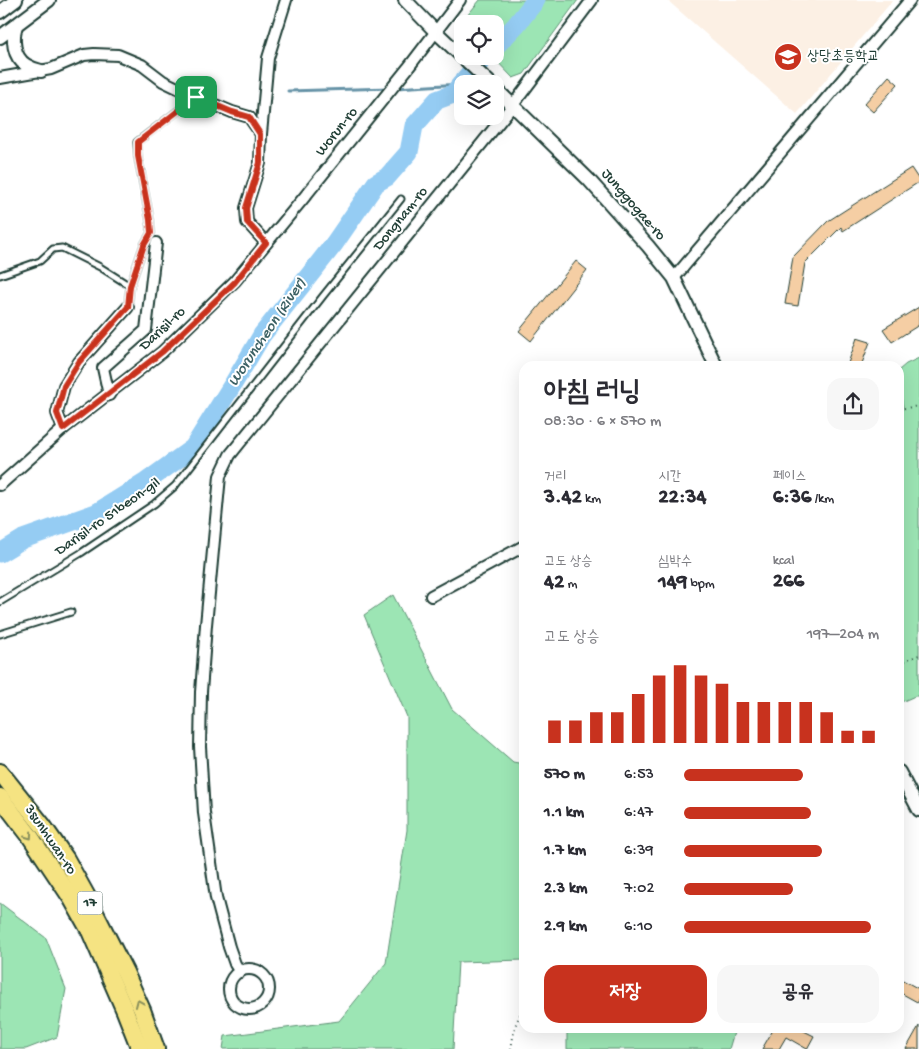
<!DOCTYPE html>
<html lang="ko">
<head>
<meta charset="utf-8">
<style>
	body { margin:0; font-family:"Gochi Hand","Poor Story",sans-serif; background:#f7f7f7; color:#2b2b33; height:100vh; display:flex; flex-direction:column; font-size:19px; white-space:nowrap }
	* { box-sizing:border-box; margin:0 }
	p { font-size:16px; color:#7c7c81 }
	.icon { flex:none; width:28px; height:28px; fill:none; stroke:currentColor; stroke-width:2; stroke-linecap:round; stroke-linejoin:round }
	.map { position:relative; flex:1; overflow:hidden }
	.drawer { position:absolute; left:519px; top:361px; width:385px; height:672px; display:flex; flex-direction:column; background:#fff; border-radius:15px; box-shadow:0 5px 20px #0002 }
	.drawer>* { flex:none }
	.fabs { position:absolute; left:454px; top:15px; display:grid; gap:10px }
	.fabs a { display:grid; place-items:center; width:50px; height:50px; border-radius:10px; background:#fff; box-shadow:0 5px 20px #0002; font-size:25px }
	.pin { position:absolute; display:grid; place-items:center; width:42px; height:42px; color:#fff; margin:-21px; border-radius:10px; box-shadow:0 2px 8px #0006 }
	.round { display:grid; place-items:center; flex:none; width:52px; height:52px; border-radius:15px; background:#f7f7f7 }
	.headline { display:flex; align-items:center; justify-content:space-between; height:85px; padding:0 25px }
	h1 { font-size:28px; font-weight:700; line-height:38px }
	.metrics { display:grid; grid-template-columns:repeat(3,1fr); gap:8px; height:85px; padding:5px 25px }
	.metrics div { display:grid; align-content:center }
	.metrics b { font-size:21px; font-weight:700 }
	.metrics small { font-size:14px; font-weight:400 }
	.metrics p { font-size:14px }
	.chart { height:140px; padding:10px 25px }
	.chart p { display:flex; justify-content:space-between }
	.chart svg { width:100%; height:90px; margin-top:5px; stroke:#c8321e; stroke-width:6 }
	.cta { display:flex; gap:10px; margin-top:auto; padding:10px 25px }
	.cta a { flex:1; height:58px; border-radius:15px; background:#c8321e; color:#fff; font-size:20px; font-weight:700; line-height:58px; text-align:center }
	.cta a+a { background:#f7f7f7; color:#2b2b33 }
	ul { padding:0 25px; list-style:none; font-size:16px }
	li { display:grid; grid-template-columns:80px 60px 1fr; align-items:center; height:38px }
	li i { height:12px; border-radius:6px; background:#c8321e }
	.map>svg:first-child { display:block }
	.built { fill:#fcf0e4 }
	.green { fill:#9ce5b4; stroke:#5e9174 }
	.lines { fill:none; stroke-linecap:round; stroke-linejoin:round }
	.stream { stroke:#6693a7; stroke-width:3 }
	.river { stroke:#95ccf3; stroke-width:19 }
	.building { fill:#f5cea4; stroke:#1f3d34 }
	.service-casing { stroke:#1f3d34; stroke-width:9 }
	.minor-casing { stroke:#1f3d34; stroke-width:14 }
	.tertiary-casing { stroke:#1f3d34; stroke-width:16 }
	.trunk-casing { stroke:#1f3d34; stroke-width:20 }
	.path { stroke:#1f3d34; stroke-width:2; stroke-dasharray:1 4; stroke-linecap:butt }
	.service { stroke:#fff; stroke-width:5 }
	.minor { stroke:#fff; stroke-width:10 }
	.tertiary { stroke:#fff; stroke-width:12 }
	.trunk { stroke:#f5e382; stroke-width:16 }
	.oneway { stroke:#8a905b }
	.route-casing { stroke:#fff; stroke-width:10 }
	.route { stroke:#c8321e; stroke-width:6 }
	.labels { text-anchor:middle; dominant-baseline:central; stroke-width:4; stroke-linejoin:round; paint-order:stroke }
	.shield { fill:#fff; stroke:#627771; stroke-width:1 }
	.shield-label { font-size:14px; font-weight:bold; fill:#1f3d34 }
	.poi-label { font-size:15px; fill:#1f3d34; stroke:#fff; text-anchor:start }
	.street-label { font-size:15px; fill:#1f3d34; stroke:#fff }
	.water-label { font-size:16px; font-style:italic; fill:#3c6164; stroke:#fff }
</style>
</head>
<body>
<div class="map">
<svg width="919" height="1049" viewBox="0 0 919 1049">
	<rect width="100%" height="100%" fill="#fff"/>
	<filter id="ink" filterUnits="userSpaceOnUse"><feTurbulence type="fractalNoise" baseFrequency=".02" numOctaves="2"/><feDisplacementMap in="SourceGraphic" scale="10" xChannelSelector="R" yChannelSelector="G"/><feConvolveMatrix kernelMatrix="1 2 1 2 8 2 1 2 1" color-interpolation-filters="sRGB"/></filter>
	<g filter="url(#ink)">
		<polygon class="built" points="667,0 893,0 797,114"/>
		<g class="green">
			<polygon points="480,0 578,0 524,74 513,78 492,56 495,56 495,24 468,24 466,17"/>
			<polygon points="919,358 919,696 915,696 899,703 899,655 903,653 899,652 899,424 903,406 899,387 899,370 906,364"/>
			<polygon points="393,595 452,709 513,762 524,764 524,960 458,962 453,1049 223,1049 225,1036 339,1021 386,963 407,830 407,717 364,615"/>
			<polygon points="0,903 46,938 66,989 57,1037 26,1049 0,1049"/>
			<polygon points="567,1029 735,1029 729,1049 567,1049"/>
		</g>
		<g class="lines">
			<g class="stream">
				<polyline points="396,88 461,84"/>
				<polyline points="288,91 390,88"/>
			</g>
			<g class="river">
				<polyline points="495,47 516,25 536,0"/>
				<polyline points="0,553 23,539 96,513 146,482 193,448 233,384 262,335 334,244 376,183 387,177 409,152 414,126 437,100 453,94 469,74 486,56"/>
			</g>
		</g>
		<g class="building">
			<polygon points="889,76 898,84 873,112 864,104"/>
			<polygon points="911,168 919,180 919,182 843,231 841,227 805,263 798,306 785,304 793,257 828,221"/>
			<polygon points="576,261 587,270 531,341 519,331"/>
			<polygon points="919,307 919,325 892,342 883,329"/>
			<polygon points="857,338 870,342 861,366 847,366"/>
			<polygon points="899,978 919,989 919,1003 899,992"/>
			<polygon points="919,1026 919,1049 906,1049"/>
			<polygon points="772,1029 800,1029 814,1036 807,1049 786,1037 779,1049 762,1049 773,1030"/>
		</g>
		<g class="lines">
			<defs>
				<g id="service">
					<polyline points="0,275 40,261 53,249 62,248 100,267 130,286"/>
					<polyline points="128,307 130,286 144,245 151,233 150,220 138,157 137,142 196,97"/>
					<polyline points="0,602 81,553 154,504 175,486 323,296 401,199"/>
					<polyline points="0,634 71,612"/>
				</g>
				<g id="minor">
					<polyline points="0,78 51,69 84,55 94,54 118,55 142,65 163,81 196,97 232,112 249,117 261,134"/>
					<polyline points="266,243 247,222 246,208 260,163 261,134 268,58 286,0"/>
					<polyline points="674,278 910,0"/>
					<polyline points="109,395 103,368 146,330 156,243"/>
					<polyline points="63,429 57,413 64,386 79,362 128,307"/>
					<polyline points="0,485 63,429 162,352 235,281 302,200 408,68 460,0"/>
					<polyline points="431,596 524,546"/>
					<circle cx="249" cy="989" r="20"/>
					<polyline points="240,972 235,964 229,947 216,898 204,813 200,747 201,692 206,625 220,476 230,455 513,105 592,0"/>
				</g>
				<g id="tertiary">
					<polyline points="405,0 436,32 491,84"/>
					<polyline points="0,12 16,0"/>
					<path d="M 16,25 C 12,39 13,57 26,65 C 31,68 36,70 41,71"/>
					<polyline points="0,37 49,0"/>
					<polyline points="495,88 588,179 648,246 674,278 716,366"/>
					<polyline points="899,772 919,810"/>
				</g>
				<g id="trunk">
					<polyline points="0,772 43,826 66,859 86,895 125,972 142,1010 156,1049"/>
					<polyline points="0,797 30,836 72,899 90,931 125,1011 140,1049"/>
				</g>
			</defs>
			<use href="#service" class="service-casing"/>
			<use href="#minor" class="minor-casing"/>
			<use href="#tertiary" class="tertiary-casing"/>
			<use href="#trunk" class="trunk-casing"/>
			<g class="path">
				<polyline points="899,409 919,406"/>
				<polyline points="899,663 919,655"/>
				<polyline points="511,1049 515,1026 524,1006"/>
			</g>
			<use href="#service" class="service"/>
			<use href="#minor" class="minor"/>
			<use href="#tertiary" class="tertiary"/>
			<use href="#trunk" class="trunk"/>
		</g>
		<defs><path id="oneway-chevron" d="M-2-3.5L2.5 0L-2 3.5" fill="none" stroke-width="1.6" stroke-linecap="round" stroke-linejoin="round" transform="scale(1.25)"/></defs>
		<g class="oneway">
			<use href="#oneway-chevron" transform="translate(29 836) rotate(55)"/>
			<use href="#oneway-chevron" transform="translate(139 1003) rotate(-113)"/>
		</g>
	</g>
	<g class="lines" filter="url(#ink)">
		<defs>
			<polygon id="route" points="196,97 232,112 249,117 260,134 260,163 246,208 247,222 266,243 235,282 162,352 63,429 57,413 64,386 79,362 128,307 130,286 144,245 151,233 150,220 138,156 138,142"/>
		</defs>
		<use href="#route" class="route-casing"/>
		<use href="#route" class="route"/>
	</g>
	<defs>
		<symbol id="school-disc" viewBox="-11 -11 22 22"><circle r="9.5" fill="#c8321e" stroke="#fff"/><path d="M0-5L7-2L0 1L-7-2ZM-4 1L0 2.5L4 1V4Q0 6-4 4Z" fill="#fff"/></symbol>
	</defs>
	<g fill-rule="evenodd">
		<use href="#school-disc" x="772" y="41" width="32" height="32"/>
	</g>
	<g class="labels">
		<rect class="shield" x="77.5" y="891.5" width="25" height="23" rx="4"/>
		<g class="shield-label">
			<text x="90" y="903">17</text>
		</g>
		<g class="poi-label">
			<text x="807" y="57">상당초등학교</text>
		</g>
		<g class="street-label">
			<text transform="translate(337 132) rotate(-51)">Worun-ro</text>
			<text transform="translate(633 205) rotate(49)">Junggogae-ro</text>
			<text transform="translate(401 219) rotate(-51)">Dongnam-ro</text>
			<text transform="translate(163 329) rotate(-43)">Darisil-ro</text>
			<text transform="translate(108 517) rotate(-35)">Darisil-ro 51beon-gil</text>
			<text transform="translate(50 840) rotate(56)">3sunhwan-ro</text>
		</g>
		<g class="water-label">
			<text transform="translate(268 333) rotate(-56)">Woruncheon (River)</text>
		</g>
	</g>
</svg>
<div class="fabs">
<a><svg class="icon" aria-label="locate" viewBox="0 0 24 24"><circle cx="12" cy="12" r="6"/><path d="M12 2v4M12 18v4M2 12h4M18 12h4"/></svg></a>
<a><svg class="icon" aria-label="layers" viewBox="0 0 24 24"><path d="M12 4l9 5-9 5-9-5zM3 14l9 5 9-5"/></svg></a>
</div>
<div class="pin" style="left:196px;top:97px;background:#1e9e55"><svg class="icon" aria-label="arrive" viewBox="0 0 24 24"><path d="M6 21V4h12l-3 4 3 4H6"/></svg></div>
<section class="drawer">
<div class="headline"><div><h1>아침 러닝</h1><p>08:30 · 6 × 570 m</p></div><a class="round"><svg class="icon" aria-label="share" viewBox="0 0 24 24"><path d="M12 15V3M7 8l5-5 5 5M5 13v7h14v-7"/></svg></a></div>
<div class="metrics">
<div><p>거리</p><b>3.42<small> km</small></b></div>
<div><p>시간</p><b>22:34</b></div>
<div><p>페이스</p><b>6:36<small> /km</small></b></div>
</div>
<div class="metrics">
<div><p>고도 상승</p><b>42<small> m</small></b></div>
<div><p>심박수</p><b>149<small> bpm</small></b></div>
<div><p>kcal</p><b>266</b></div>
</div>
<div class="chart"><p><span>고도 상승</span>197–204 m</p>
<svg viewBox="0 0 160 44" preserveAspectRatio="none"><path d="M5 44V33M15 44V33M25 44V29M35 44V29M45 44V20M55 44V11M65 44V6M75 44V11M85 44V15M95 44V24M105 44V24M115 44V24M125 44V24M135 44V29M145 44V38M155 44V38"/></svg>
</div>
<ul>
<li><b>570 m</b>6:53<i style="width:61%"></i></li>
<li><b>1.1 km</b>6:47<i style="width:65%"></i></li>
<li><b>1.7 km</b>6:39<i style="width:71%"></i></li>
<li><b>2.3 km</b>7:02<i style="width:56%"></i></li>
<li><b>2.9 km</b>6:10<i style="width:96%"></i></li>
</ul>
<div class="cta"><a>저장</a><a>공유</a></div>
</section>
</div>
</body>
</html>
